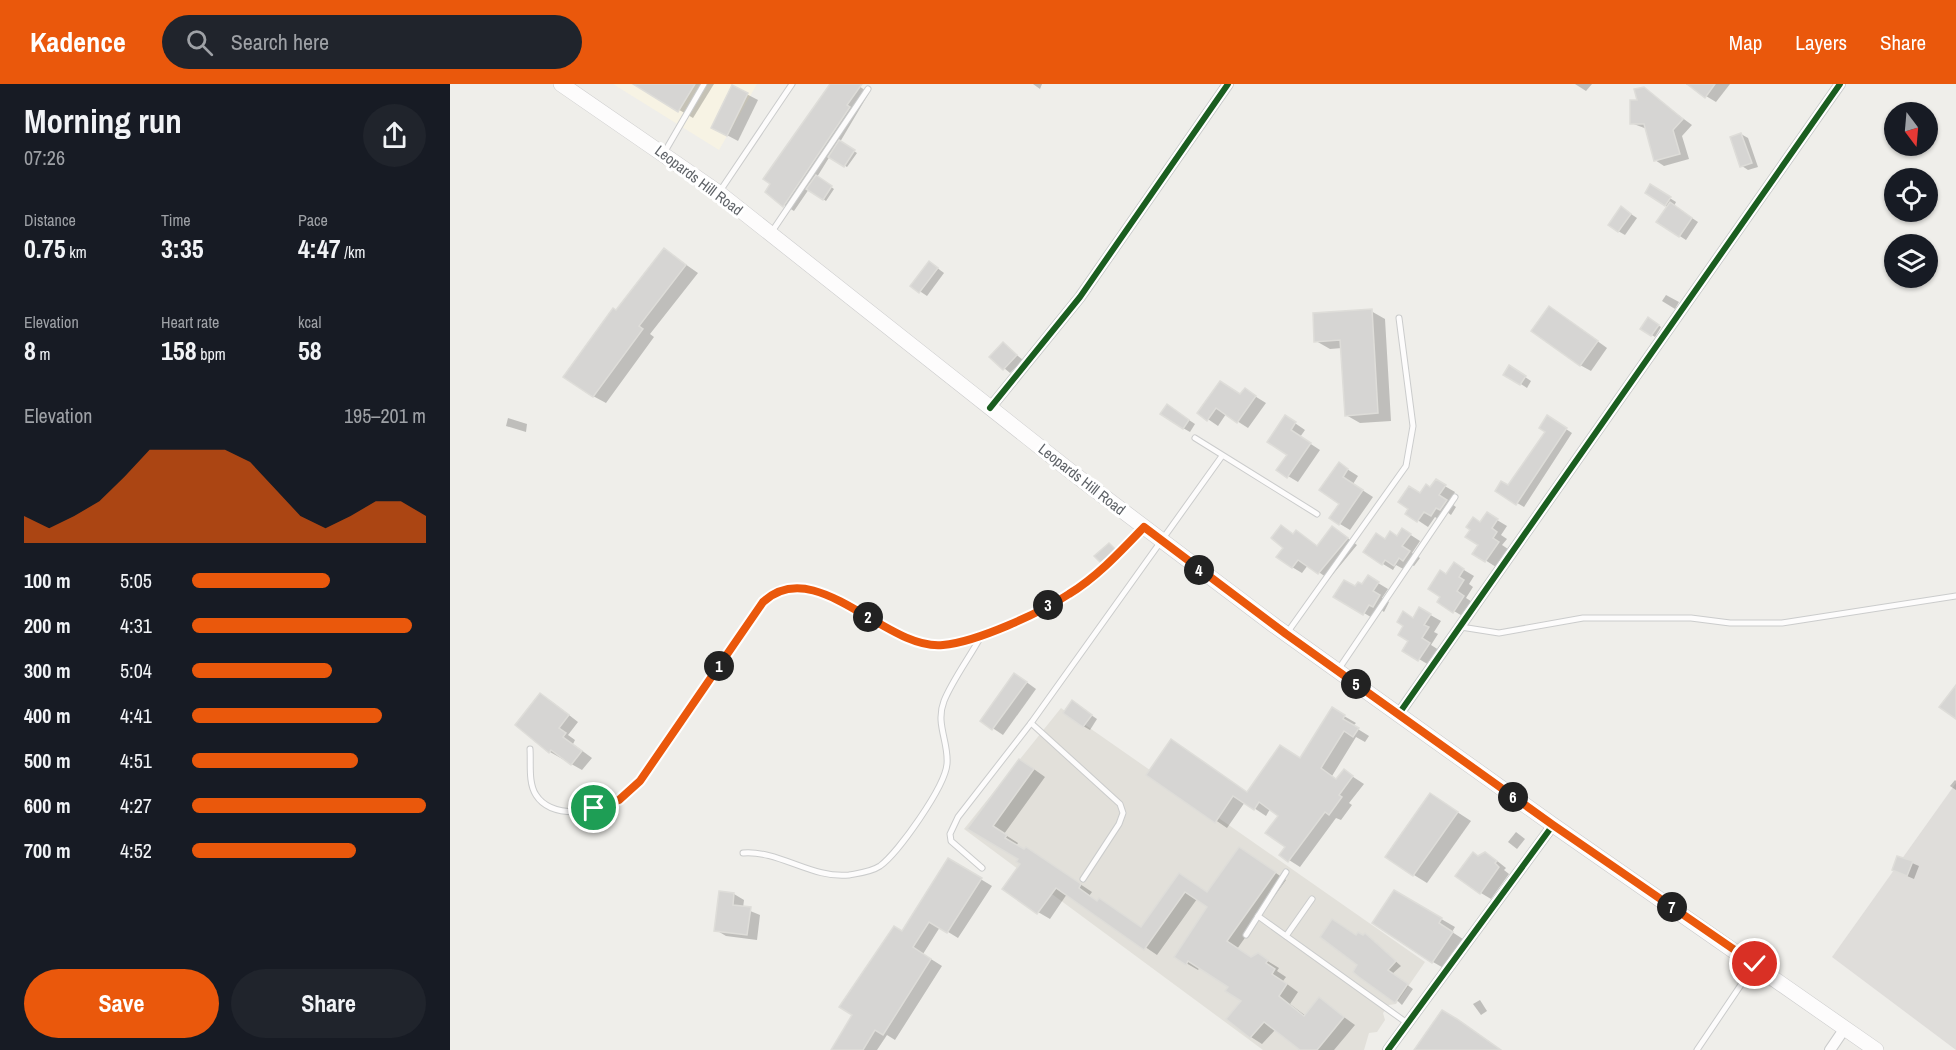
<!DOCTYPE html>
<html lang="en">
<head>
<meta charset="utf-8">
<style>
	body { margin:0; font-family:"Archivo Narrow",sans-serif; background:#20242c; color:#f1f3f6; height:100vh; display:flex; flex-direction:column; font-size:22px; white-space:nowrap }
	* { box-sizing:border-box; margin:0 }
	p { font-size:20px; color:#9ea1a6 }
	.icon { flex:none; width:33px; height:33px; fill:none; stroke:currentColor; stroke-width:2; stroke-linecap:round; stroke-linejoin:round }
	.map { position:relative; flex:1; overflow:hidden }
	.sheet { display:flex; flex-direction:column; background:#171b24; width:450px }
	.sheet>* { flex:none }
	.needle { width:39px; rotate:164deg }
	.controls { position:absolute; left:1434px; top:18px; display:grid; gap:12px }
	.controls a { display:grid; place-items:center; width:54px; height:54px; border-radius:50%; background:#171b24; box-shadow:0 2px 4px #0004; font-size:30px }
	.pin { position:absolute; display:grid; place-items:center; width:51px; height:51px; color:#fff; margin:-26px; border:3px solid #fff; border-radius:50%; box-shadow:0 2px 6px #0007 }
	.km { position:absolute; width:30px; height:30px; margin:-15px; border-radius:50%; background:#222; color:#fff; font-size:16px; line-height:30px; text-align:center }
	.round { display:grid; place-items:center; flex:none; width:63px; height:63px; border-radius:32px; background:#20242c }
	.head { display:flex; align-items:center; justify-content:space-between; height:102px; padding:0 24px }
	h1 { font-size:33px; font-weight:800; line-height:45px }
	.figures { display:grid; grid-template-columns:repeat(3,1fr); gap:9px; height:102px; padding:6px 24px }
	.figures div { display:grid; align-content:center }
	.figures b { font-size:26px; font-weight:800 }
	.figures small { font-size:16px; font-weight:400 }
	.figures p { font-size:16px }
	.chart { height:168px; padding:12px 24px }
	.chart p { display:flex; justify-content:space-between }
	.chart svg { width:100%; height:108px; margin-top:6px; fill:#ea580c; opacity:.7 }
	.cta { display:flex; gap:12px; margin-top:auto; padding:12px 24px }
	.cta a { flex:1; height:69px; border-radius:36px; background:#ea580c; color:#fff; font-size:24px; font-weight:800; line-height:69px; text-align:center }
	.cta a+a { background:#20242c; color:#f1f3f6 }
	ul { padding:0 24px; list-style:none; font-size:20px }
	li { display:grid; grid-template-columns:96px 72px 1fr; align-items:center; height:45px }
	li i { height:15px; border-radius:8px; background:#ea580c }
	header { display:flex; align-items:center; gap:36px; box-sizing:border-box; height:84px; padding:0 30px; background:#ea580c; color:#fff }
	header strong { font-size:28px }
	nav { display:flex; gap:33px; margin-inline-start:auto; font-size:21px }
	.search { width:420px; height:54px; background:#20242c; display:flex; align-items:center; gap:15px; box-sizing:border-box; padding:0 21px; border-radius:33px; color:#9ea1a6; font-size:22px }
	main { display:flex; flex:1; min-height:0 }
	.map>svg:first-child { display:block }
	.commercial { fill:#f7f3e4 }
	.industrial { fill:#dfddda }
	.education { fill:#e2e0da }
	.shadow { fill:#0003 }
	.building { fill:#d6d5d3; stroke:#deddd9; stroke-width:1.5 }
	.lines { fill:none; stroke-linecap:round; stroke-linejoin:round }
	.service-casing { stroke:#cbcccc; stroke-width:7 }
	.minor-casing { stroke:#cbcccc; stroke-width:12 }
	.secondary-casing { stroke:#cacacb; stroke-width:16 }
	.service { stroke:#fdfcfc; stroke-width:5 }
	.minor { stroke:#fdfcfc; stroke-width:10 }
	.secondary { stroke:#fdfcfc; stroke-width:15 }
	.cycleway-casing { stroke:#fff; stroke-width:10 }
	.cycleway { stroke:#1b5e20; stroke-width:6 }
	.route-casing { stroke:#fff; stroke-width:12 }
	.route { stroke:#ea580c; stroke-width:8 }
	.labels { text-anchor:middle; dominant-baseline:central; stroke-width:6; stroke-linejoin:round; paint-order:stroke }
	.street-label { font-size:15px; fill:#5f6368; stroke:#fff }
</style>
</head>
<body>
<header>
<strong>Kadence</strong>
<div class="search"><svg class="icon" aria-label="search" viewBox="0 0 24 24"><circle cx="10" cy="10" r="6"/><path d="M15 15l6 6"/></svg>Search here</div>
<nav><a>Map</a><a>Layers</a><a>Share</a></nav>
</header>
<main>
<section class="sheet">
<div class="head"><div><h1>Morning run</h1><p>07:26</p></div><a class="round"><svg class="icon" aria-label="share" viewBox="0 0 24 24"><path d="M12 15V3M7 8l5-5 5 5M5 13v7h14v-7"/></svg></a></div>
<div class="figures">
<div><p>Distance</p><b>0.75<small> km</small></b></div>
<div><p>Time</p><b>3:35</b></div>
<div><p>Pace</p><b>4:47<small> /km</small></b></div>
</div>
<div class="figures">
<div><p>Elevation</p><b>8<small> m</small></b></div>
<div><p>Heart rate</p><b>158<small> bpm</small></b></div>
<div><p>kcal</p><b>58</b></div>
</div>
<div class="chart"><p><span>Elevation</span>195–201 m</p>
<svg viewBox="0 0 160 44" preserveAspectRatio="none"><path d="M0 44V33L10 38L20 33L30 27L40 17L50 6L60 6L70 6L80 6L90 11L100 22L110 33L120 38L130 33L140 27L150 27L160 33V44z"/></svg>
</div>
<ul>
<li><b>100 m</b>5:05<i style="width:59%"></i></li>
<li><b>200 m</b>4:31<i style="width:94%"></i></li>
<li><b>300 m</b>5:04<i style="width:60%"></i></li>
<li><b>400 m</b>4:41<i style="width:81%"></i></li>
<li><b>500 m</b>4:51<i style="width:71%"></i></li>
<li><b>600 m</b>4:27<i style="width:100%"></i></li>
<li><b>700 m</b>4:52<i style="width:70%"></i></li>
</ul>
<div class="cta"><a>Save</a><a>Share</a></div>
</section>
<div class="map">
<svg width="1506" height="966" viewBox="0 0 1506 966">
	<rect width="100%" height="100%" fill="#efeeea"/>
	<polygon class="commercial" points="163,0 307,0 269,66"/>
	<polygon class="industrial" points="1506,699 1506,966 1382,873"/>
	<polygon class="education" points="611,624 975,878 946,920 939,921 933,929 935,936 927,948 919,949 914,966 813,966 514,745"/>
	<g class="shadow">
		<polygon points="185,0 264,0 243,34"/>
		<polygon points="381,0 406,0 419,9 390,58 407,69 397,83 380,72 367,93 384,105 376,117 359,105 344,127 321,113"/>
		<polygon points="583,0 592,0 590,5"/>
		<polygon points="1125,0 1142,0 1136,7"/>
		<polygon points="1236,0 1280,0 1266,18"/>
		<polygon points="283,3 308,16 288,57 273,49"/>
		<polygon points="1193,5 1242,41 1232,52 1239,75 1214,82 1205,76 1197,45 1181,39"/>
		<polygon points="1291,50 1298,54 1308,83 1298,86 1292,82"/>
		<polygon points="1207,106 1226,118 1224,122 1248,138 1236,156 1208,138 1218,123 1197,109"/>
		<polygon points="1178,128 1187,134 1175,151 1168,147"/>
		<polygon points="215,166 248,189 200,250 204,253 156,319 143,312 167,228"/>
		<polygon points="486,183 494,189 477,212 462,202"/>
		<polygon points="1216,211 1229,218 1225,225 1212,217"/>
		<polygon points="921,227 935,235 941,337 910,339 896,331 892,264 880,265 866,257"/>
		<polygon points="1110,230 1157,264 1141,287 1130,281"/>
		<polygon points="1199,235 1211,243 1205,253 1192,245"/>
		<polygon points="553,260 573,276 560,289 541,273"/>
		<polygon points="1066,287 1081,297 1077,304 1055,290"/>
		<polygon points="795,306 816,319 798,344 776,330 768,342 749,329 791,312"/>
		<polygon points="724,326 745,340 740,348 733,344"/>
		<polygon points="836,333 855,346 850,353 870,366 848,398 838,392"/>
		<polygon points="58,334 77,340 76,348 56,342"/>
		<polygon points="1104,337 1122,349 1074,423 1047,407 1058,403"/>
		<polygon points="889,380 908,392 903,400 923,413 900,446 890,440"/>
		<polygon points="986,397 1005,408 999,418 1006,423 1001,431 997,428 992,437 985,433 978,443 957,429 971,410 981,404"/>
		<polygon points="1037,430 1057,442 1051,451 1057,455 1052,461 1058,465 1046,483 1024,469 1030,461 1022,445 1031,440"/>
		<polygon points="832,443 844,451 846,448 869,463 892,450 907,461 879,495 858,481 852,489 842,483"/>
		<polygon points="953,446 970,457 962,469 970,474 964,482 959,479 955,486 946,481 943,486 933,480 936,457 948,454"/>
		<polygon points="659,460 671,470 659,482 652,478"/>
		<polygon points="1004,480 1024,492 1019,500 1023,503 1016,514 1024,519 1014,533 1004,527 992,513 997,491"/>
		<polygon points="918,493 938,505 932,514 939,518 934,528 930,525 924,535 886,512 913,502"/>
		<polygon points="970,525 991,537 984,548 988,550 981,561 989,566 979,581 954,566 961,557 955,542"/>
		<polygon points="575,597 586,605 553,651 532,637"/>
		<polygon points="101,617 128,638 118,651 125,656 123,660 142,674 132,686 100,668"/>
		<polygon points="628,622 647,635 640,646 633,642"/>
		<polygon points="882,625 906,639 903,642 919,652 915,658 906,653 882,692 888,696 894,687 914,700 899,719 902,721 891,736 886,734 850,783 839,776 830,732 820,725 816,732 795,718 777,744 698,690 798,709 851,676"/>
		<polygon points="581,683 595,693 554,750 568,759 566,762 588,772 642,808 639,812 648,818 692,844 730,791 758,809 801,772 836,796 787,865 802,875 808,871 829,884 827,887 836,893 833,897 848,908 840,920 856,932 869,915 905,941 884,966 853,966 826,945 812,960 801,953 793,917 780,903 750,883 748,886 736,879 759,823 747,815 707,871 617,810 600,835 588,828 570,774 519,745"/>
		<polygon points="1505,696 1506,697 1506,706 1500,702"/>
		<polygon points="981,711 1021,737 977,799 964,791"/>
		<polygon points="1066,748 1075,755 1067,765 1058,758"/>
		<polygon points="1029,774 1046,776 1056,784 1054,786 1059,790 1041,815 1031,809"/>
		<polygon points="499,776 542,802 508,854 490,843 473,870 492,882 445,956 437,951 427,966 383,966 404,931 391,922 412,889 414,890 453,849"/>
		<polygon points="1462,779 1469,782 1464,795 1443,786"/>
		<polygon points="270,808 284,810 294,816 293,824 310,831 307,856 276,852 266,846"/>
		<polygon points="945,808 1005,843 1002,848 1016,857 997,886 983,878"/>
		<polygon points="907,853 921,855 951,882 942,890 963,905 952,921 909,881"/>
		<polygon points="1030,916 1037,927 1031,931 1023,920"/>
	</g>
	<g class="building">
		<polygon points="183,0 245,0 228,28"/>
		<polygon points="380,0 412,0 397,21 400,23 333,123 315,108 320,100 313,95"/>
		<polygon points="1237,0 1265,0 1255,14"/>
		<polygon points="282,1 298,9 277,52 261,44"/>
		<polygon points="1194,3 1233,35 1223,46 1230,70 1204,77 1194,40 1180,40 1180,16 1187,16 1184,5"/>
		<polygon points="1291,49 1302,79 1290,83 1280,53"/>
		<polygon points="389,56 405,66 394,83 378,73"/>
		<polygon points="366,91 382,102 373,116 356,105"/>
		<polygon points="1200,100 1221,113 1215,122 1195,109"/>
		<polygon points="1220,118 1242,134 1229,153 1206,138"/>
		<polygon points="1171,122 1181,130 1168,148 1158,141"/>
		<polygon points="214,164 236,181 189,242 193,245 143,313 113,293 163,224 166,226"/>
		<polygon points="479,177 488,184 469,209 460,202"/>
		<polygon points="1099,222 1148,257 1130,282 1081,247"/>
		<polygon points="922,225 928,329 895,332 890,256 864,258 863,229"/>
		<polygon points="1198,233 1209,241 1201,252 1190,245"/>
		<polygon points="553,258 567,271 553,286 539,273"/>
		<polygon points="1059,281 1076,292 1070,301 1053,291"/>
		<polygon points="770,297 790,310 795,304 806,312 787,339 766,324 757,337 747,329"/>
		<polygon points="717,320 739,336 733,345 710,330"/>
		<polygon points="835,331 846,338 841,346 861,359 837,394 826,386 837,371 817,358"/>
		<polygon points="1097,331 1117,344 1066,421 1045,407 1051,397 1058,401 1095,348 1089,344"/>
		<polygon points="889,378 898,385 893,393 913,406 889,441 879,434 889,420 869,406"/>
		<polygon points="986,395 996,401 989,411 997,416 990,426 986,424 981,432 974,428 967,438 955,430 958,425 948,418 959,402 970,409 976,400 980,403"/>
		<polygon points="1037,428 1048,435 1042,444 1047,448 1043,454 1049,458 1035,478 1022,470 1028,461 1015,453 1020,446 1016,443 1023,433 1030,438"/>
		<polygon points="831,441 843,450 846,446 867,462 882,442 898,454 868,490 848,476 842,484 826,473 833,464 821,454"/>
		<polygon points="952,444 961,450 952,462 960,467 953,477 949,474 944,482 935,476 932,481 913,468 926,449 935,455 940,447 947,452"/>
		<polygon points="659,459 665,465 651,479 644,472"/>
		<polygon points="1004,478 1014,485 1009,493 1014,496 1007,507 1014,512 1003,529 987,518 990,513 978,505 990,486 996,490"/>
		<polygon points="918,491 929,498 923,507 930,511 923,523 919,521 913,531 883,513 894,496 905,502 908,498 912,500"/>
		<polygon points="969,523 981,530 974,541 979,543 972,554 980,559 968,577 952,567 958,557 948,551 953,542 947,538 953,527 963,534"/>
		<polygon points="564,589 577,598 542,646 530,637"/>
		<polygon points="1506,601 1506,635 1489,623"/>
		<polygon points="90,609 119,631 109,644 116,649 113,653 132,667 121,681 101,666 99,669 65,641"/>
		<polygon points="622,616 642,631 633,643 613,629"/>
		<polygon points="882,623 895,631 893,635 909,644 903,653 894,647 871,684 886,695 894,685 903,692 889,711 892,713 879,731 875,728 838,778 829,771 835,763 815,749 828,732 809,718 804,726 783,712 765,739 696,691 721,655 797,708 830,661 850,674"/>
		<polygon points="569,675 584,685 543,742 557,751 555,754 574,765 576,763 631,800 629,804 647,817 649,814 691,843 729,789 757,808 789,763 826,788 777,857 801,873 808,869 818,876 816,879 825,885 822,890 837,900 829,912 854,932 869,913 894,933 867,966 850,966 814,938 800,954 776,935 791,917 775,907 778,903 738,877 736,881 724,873 757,823 735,808 694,866 606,804 587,830 552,805 570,780 566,778 568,775 517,745"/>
		<polygon points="980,709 1008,728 963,792 935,773"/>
		<polygon points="1023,768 1028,772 1035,768 1047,777 1045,779 1049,783 1030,810 1005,792"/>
		<polygon points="1447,772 1463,777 1457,792 1442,786"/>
		<polygon points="498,774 532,794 497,849 479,838 463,863 481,875 433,951 425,946 413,966 381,966 402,931 389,923 444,842 452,847"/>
		<polygon points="944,806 992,834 989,839 1003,848 982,879 922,839"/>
		<polygon points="269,807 284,809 283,821 301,823 297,851 264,847"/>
		<polygon points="882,835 906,851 908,848 913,851 915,849 946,877 938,886 958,900 945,919 909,893 903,888 907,881 870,853"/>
		<polygon points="992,926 1007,935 1051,966 964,966"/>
	</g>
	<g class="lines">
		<defs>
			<g id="service">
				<polyline points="214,69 254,0"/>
				<polyline points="270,107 342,0"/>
				<polyline points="321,149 418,5"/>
				<polyline points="745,354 867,430"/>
				<polyline points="1011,543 1049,549 1133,534 1241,534 1280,539 1332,539 1506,512"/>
				<polyline points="837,549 956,382 963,342 949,234"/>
				<polyline points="888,586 1005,413"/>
				<polyline points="581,639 670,720 673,729 669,740 633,795"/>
				<path d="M 80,665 C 81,679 78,699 86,711 C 102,736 148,729 169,716 C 177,711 184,704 190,697 L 313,518 C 365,470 435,566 492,562 C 517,560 539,549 561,539 C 580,530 600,522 618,511 C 646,494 670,467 693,445"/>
				<path d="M 293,769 C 329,766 362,795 399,791 C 410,789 421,788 430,782 C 448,769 495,703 497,680 C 499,658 485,640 494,617 C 502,597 519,574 530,554"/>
				<polyline points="532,784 501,757 500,750 508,733 581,639 772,372"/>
				<polyline points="808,832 957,939"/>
				<polyline points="796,851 836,788"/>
				<polyline points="836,852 862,815"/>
				<polyline points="1247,966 1303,883"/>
			</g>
			<g id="minor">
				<polyline points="540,324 630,213 778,0"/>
				<polyline points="948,631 1390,0"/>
				<polyline points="938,966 1103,741"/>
				<polyline points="1380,966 1395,944"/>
			</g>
			<polyline id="secondary" points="111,0 269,109 624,390 825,542 1103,741 1426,966"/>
		</defs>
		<use href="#service" class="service-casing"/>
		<use href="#minor" class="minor-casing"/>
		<use href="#secondary" class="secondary-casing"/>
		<use href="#service" class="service"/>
		<use href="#minor" class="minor"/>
		<use href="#secondary" class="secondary"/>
		<defs>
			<g id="cycleway">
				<polyline points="540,324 630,213 778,0"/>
				<polyline points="948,631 1390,0"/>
				<polyline points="938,966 1103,741"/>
			</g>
		</defs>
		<use href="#cycleway" class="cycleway-casing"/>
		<use href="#cycleway" class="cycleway"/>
	</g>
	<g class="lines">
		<defs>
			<path id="route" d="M 144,724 L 169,716 L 190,697 L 313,518 C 366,469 436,567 493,561 C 527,558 590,529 619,510 C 647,493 671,467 694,443 L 836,550 L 1103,741 L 1305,880"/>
		</defs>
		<use href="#route" class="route-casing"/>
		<use href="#route" class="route"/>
	</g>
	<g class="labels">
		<g class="street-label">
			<text transform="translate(249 96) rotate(37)">Leopards Hill Road</text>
			<text transform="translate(632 395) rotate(38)">Leopards Hill Road</text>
		</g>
	</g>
</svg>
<div class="controls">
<a><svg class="needle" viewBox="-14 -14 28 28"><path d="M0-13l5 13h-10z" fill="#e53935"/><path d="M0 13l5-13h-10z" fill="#9ea1a6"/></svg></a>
<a><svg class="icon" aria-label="locate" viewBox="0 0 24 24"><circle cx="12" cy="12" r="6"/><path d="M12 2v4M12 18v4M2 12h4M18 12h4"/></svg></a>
<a><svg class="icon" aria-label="layers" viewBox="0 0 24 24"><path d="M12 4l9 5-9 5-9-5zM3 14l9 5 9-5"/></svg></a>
</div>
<div class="pin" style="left:144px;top:724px;background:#1e9e55"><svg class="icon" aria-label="arrive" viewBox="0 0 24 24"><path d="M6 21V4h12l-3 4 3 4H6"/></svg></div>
<div class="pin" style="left:1305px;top:880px;background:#d93025"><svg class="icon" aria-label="check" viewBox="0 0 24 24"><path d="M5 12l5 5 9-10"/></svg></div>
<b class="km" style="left:269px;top:582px">1</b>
<b class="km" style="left:418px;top:533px">2</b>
<b class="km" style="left:598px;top:521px">3</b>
<b class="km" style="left:749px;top:486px">4</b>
<b class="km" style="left:906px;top:600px">5</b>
<b class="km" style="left:1063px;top:713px">6</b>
<b class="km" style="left:1222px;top:823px">7</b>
</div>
</main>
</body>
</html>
